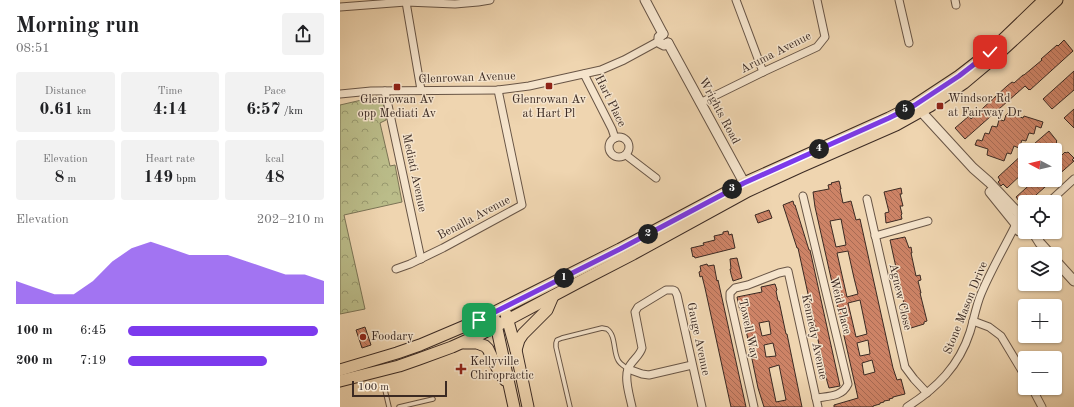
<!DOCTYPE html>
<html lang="en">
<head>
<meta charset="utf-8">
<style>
	body { margin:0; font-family:"Old Standard TT",serif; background:#f2f2f2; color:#202124; height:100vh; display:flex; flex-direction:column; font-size:15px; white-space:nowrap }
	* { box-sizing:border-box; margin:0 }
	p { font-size:13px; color:#757577 }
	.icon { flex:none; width:22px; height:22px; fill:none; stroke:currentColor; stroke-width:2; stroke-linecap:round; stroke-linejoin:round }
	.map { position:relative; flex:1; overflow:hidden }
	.drawer { display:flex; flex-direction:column; background:#fff; width:340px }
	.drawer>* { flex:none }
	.needle { width:26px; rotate:277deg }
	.fabs { position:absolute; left:678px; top:143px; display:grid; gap:8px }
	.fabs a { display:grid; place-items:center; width:44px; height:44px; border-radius:4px; background:#fff; box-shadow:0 1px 3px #0004; font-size:20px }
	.scale { position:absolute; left:12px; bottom:10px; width:95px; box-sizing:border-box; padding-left:4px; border:2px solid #3b2a23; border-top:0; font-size:11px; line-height:14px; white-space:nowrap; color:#3b2a23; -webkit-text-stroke:3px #f5e4cc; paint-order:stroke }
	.pin { position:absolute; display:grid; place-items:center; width:34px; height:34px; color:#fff; margin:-17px; border-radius:8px; box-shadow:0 2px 6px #0006 }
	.km { position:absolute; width:20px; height:20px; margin:-10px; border-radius:50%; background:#222; color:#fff; font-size:11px; line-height:20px; text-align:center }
	.round { display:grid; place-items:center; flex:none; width:42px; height:42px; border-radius:4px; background:#f2f2f2 }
	.summary { display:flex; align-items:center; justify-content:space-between; height:68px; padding:0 16px }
	h1 { font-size:22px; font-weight:800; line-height:30px }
	.metrics { display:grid; grid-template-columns:repeat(3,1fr); gap:6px; height:68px; padding:4px 16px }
	.metrics div { display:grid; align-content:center; border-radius:4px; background:#f2f2f2; text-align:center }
	.metrics b { font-size:17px; font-weight:800 }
	.metrics small { font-size:11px; font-weight:400 }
	.metrics p { font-size:11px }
	.chart { height:112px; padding:8px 16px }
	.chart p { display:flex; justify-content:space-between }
	.chart svg { width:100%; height:72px; margin-top:4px; fill:#7c3aed; opacity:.7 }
	ul { padding:0 16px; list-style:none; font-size:13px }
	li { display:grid; grid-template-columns:64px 48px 1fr; align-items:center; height:30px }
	li i { height:10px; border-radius:5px; background:#7c3aed }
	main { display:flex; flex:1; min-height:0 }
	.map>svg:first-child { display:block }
	.park { fill:url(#park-crowns); stroke:#7b7456 }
	.building { fill:url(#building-back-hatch); stroke:#3b2a23; fill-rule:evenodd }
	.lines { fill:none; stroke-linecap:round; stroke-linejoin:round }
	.service-casing { stroke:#685546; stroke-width:5.5 }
	.minor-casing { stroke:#685546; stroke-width:9 }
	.tertiary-casing { stroke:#685546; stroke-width:11 }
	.primary-casing { stroke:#3b2a23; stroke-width:13 }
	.service { stroke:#f5e4cc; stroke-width:3.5 }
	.minor { stroke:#f5e4cc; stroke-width:7 }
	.tertiary { stroke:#f5e4cc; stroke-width:9 }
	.primary { stroke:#efd5b0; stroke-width:11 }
	.route-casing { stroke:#fff; stroke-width:8 }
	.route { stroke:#7c3aed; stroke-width:5 }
	.poi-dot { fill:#8f2418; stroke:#f5e4cc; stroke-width:1.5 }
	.labels { text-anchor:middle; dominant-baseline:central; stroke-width:3; stroke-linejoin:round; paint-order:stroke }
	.street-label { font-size:12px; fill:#3b2a23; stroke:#f5e4cc }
	.poi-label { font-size:12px; fill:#3b2a23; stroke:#f5e4cc; text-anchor:start }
</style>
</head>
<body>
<main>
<section class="drawer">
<div class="summary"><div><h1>Morning run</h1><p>08:51</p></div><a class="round"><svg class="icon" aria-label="share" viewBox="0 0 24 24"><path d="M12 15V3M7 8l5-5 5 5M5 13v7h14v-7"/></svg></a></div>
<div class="metrics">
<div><p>Distance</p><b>0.61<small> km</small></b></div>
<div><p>Time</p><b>4:14</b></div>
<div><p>Pace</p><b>6:57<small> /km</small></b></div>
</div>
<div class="metrics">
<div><p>Elevation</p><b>8<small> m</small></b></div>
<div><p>Heart rate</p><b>149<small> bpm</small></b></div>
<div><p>kcal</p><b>48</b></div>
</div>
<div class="chart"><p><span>Elevation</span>202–210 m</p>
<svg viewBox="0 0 160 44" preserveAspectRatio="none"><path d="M0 44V30L10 34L20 38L30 38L40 30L50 18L60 10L70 6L80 10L90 14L100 14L110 14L120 18L130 22L140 26L150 26L160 30V44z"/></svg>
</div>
<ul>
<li><b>100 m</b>6:45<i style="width:97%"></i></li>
<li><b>200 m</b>7:19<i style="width:71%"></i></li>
</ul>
</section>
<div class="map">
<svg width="734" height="407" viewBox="0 0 734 407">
	<defs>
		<pattern id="park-crowns" width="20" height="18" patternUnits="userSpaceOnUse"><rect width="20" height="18" fill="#bbbd8a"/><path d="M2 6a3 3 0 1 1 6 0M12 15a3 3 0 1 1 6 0" fill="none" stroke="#999a70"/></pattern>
		<pattern id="building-back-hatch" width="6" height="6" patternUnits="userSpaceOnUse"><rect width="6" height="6" fill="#cd8366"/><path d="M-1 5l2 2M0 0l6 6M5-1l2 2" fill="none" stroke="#a86b54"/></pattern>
	</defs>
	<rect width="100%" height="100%" fill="#efd5b0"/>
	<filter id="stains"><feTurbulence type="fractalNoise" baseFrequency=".005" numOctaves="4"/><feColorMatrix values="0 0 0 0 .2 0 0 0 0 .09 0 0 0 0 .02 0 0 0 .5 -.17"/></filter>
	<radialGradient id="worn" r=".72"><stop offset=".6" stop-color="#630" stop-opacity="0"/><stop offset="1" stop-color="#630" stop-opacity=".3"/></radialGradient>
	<polygon class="park" points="39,96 43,101 46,120 40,123 50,166 55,165 62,202 4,215 25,309 0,314 0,105"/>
	<g class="building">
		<polygon points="724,40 733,51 690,90 689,89 689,90 685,86 625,139 615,128 629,116 631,119 667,86 672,82 674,83 683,75 684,75 702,60 701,59 717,45 718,46"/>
		<polygon points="734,71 734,90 712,109 703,99"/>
		<polygon points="734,109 734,128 724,118"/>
		<polygon points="668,113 683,118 684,116 703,122 701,128 696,126 694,134 689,133 686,141 682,140 679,148 674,146 671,154 667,153 664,161 647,155 648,149 635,145 637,140 639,140 642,141 645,133 649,134 652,126 657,127 659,120 661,120 664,121 666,115"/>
		<polygon points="709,131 717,141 716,142 717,143 709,150 687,150"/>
		<polygon points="685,152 685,171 667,188 663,184 661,186 658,182 660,180 658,177"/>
		<polygon points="725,152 726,153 728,152 734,158 732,160 734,161 715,178 715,162"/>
		<polygon points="695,180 713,180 688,202 685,202 682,205 676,197"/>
		<path d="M 499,181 L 501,189 L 500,189 L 503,203 L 511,201 L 516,220 L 520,219 L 553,368 L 557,380 L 561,379 L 565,394 L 553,397 L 553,398 L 549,399 L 550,400 L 544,401 L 544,402 L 540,403 L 540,404 L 533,406 L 533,407 L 494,407 L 494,405 L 518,398 L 475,207 L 473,192 L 489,189 L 488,185 L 492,184 L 491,183 ZM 501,219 L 506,245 L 496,247 L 490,221 ZM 508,251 L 514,278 L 518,294 L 507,297 L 497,253 ZM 520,300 L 527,334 L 516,337 L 508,303 ZM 528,340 L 530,354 L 520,356 L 517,343 ZM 532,360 L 535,372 L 524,375 L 522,363 Z"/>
		<polygon points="561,188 562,194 560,194 563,206 560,206 562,214 561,215 562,219 546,223 545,213 549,212 544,192"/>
		<polygon points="453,201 454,205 455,205 469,250 470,250 500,386 489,388 487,381 458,248 457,248 443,205"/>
		<polygon points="429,210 432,218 418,223 415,215"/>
		<polygon points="388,231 389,235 392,234 395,248 355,258 354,256 353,257 351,248 364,245 363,243 375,240 374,236 383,234 383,232"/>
		<polygon points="565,237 569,248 571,247 572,253 571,253 576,276 580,275 581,280 578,281 581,293 580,293 587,321 584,322 584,324 571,328 570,327 569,327 550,240"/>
		<polygon points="397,258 402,278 393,281 391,274 390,269 391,269 390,259"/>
		<polygon points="367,264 368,266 374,265 377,281 378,280 406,407 391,407 365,288 362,276 360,277 359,272 361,271 360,266"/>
		<path d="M 435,284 L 437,290 L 436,291 L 438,301 L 439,301 L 446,334 L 447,334 L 462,407 L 424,407 L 418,388 L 402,311 L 400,311 L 397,297 L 422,292 L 421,287 ZM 429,321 L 431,334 L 422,336 L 419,323 ZM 433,343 L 436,356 L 426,357 L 424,345 ZM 439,365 L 446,400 L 436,402 L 429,368 Z"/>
		<polygon points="25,327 31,345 22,348 16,330"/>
	</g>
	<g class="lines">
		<defs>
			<g id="service">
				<polyline points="45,390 49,407"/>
				<polyline points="59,407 93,399"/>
				<path d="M 230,407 L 216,347 L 216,343 L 217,340 L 222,338 L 262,328 L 267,329 C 276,335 273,351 278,360 C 280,364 284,366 288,369"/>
			</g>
			<g id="minor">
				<polyline points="396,0 423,72"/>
				<polyline points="559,0 569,43"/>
				<polyline points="615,0 616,5"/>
				<polyline points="66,2 81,90"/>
				<polyline points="0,7 66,2 115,4 138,2 150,0"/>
				<polyline points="244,74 272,129 275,138"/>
				<polyline points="45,91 81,259"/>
				<polyline points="0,94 31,91 158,90 189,86 261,70 284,60 319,41"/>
				<polyline points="360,103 423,72 477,47 485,37 477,0"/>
				<circle cx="279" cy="147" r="10"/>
				<polyline points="286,155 316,178"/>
				<path d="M 463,196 L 508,384 C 502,397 489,396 476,398"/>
				<polyline points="527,199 565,367 574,379 587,393"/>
				<polyline points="709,202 734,179"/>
				<polyline points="535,236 588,221"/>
				<polyline points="56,269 70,264 103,248 182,205 158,90"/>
				<polyline points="633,321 649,327 661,336 685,376"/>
				<polyline points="288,369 302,374 309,375 352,365"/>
				<polyline points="692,388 702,407"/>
				<path d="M 292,407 C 290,397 284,379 288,369 C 291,361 300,356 302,348 L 295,312 L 298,307 L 326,290 L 333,290 L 335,291 L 337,295 L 362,407"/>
				<polyline points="414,407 390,299 390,293 395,288 408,285 439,273 448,271 478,407"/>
				<path d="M 567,407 C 597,388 619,366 630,332 C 634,319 636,306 641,294 C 651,270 664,248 675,226"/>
			</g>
			<g id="tertiary">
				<polyline points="305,0 323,34"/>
				<polyline points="323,34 319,37 319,40 320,43 324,45 328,43"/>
				<polyline points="328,43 407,188"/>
				<polyline points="577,107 633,168 649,182 682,217"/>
				<polyline points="650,192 675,223"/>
				<path d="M 678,218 C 673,225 677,233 685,232"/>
				<polyline points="693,232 700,243 710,254"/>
				<polyline points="715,260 734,281"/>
			</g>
			<g id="primary">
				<polyline points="166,314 176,350 188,407"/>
				<polyline points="155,320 174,407"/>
				<polyline points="124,343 137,343 145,346 148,349 159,372 165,380"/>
				<polyline points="176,350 179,340 183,334 207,310 213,296"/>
				<polyline points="0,370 57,353 80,345 139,320 280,249 404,183 549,118 575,105 619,76 650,52 704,0"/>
				<polyline points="0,381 59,366 79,359 112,347 143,333 239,282 293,254 408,191 460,167 556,125 590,106 624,83 655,57 717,0"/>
			</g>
		</defs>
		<use href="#service" class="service-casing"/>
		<use href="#minor" class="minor-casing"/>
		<use href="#tertiary" class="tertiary-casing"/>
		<use href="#primary" class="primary-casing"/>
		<use href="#service" class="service"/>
		<use href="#minor" class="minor"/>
		<use href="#tertiary" class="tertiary"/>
		<use href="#primary" class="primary"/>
	</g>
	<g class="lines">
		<defs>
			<polyline id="route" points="139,320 280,249 404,183 549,118 575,105 619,76 650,52"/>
		</defs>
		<use href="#route" class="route-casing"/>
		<use href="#route" class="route"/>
	</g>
	<g class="poi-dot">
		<rect x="205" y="82" width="8" height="8" rx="2"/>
		<rect x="53" y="83" width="8" height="8" rx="2"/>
		<rect x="596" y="102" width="8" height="8" rx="2"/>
		<circle cx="23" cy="337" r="4"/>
		<path d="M119 363h4v4h4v4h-4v4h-4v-4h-4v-4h4z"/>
	</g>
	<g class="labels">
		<g class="street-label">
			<text transform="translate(436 53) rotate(-27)">Aruma Avenue</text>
			<text transform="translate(127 78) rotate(-2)">Glenrowan Avenue</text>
			<text transform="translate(270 101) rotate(64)">Hart Place</text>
			<text transform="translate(379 111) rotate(62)">Wrights Road</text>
			<text transform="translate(74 173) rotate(78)">Mediati Avenue</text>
			<text transform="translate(134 218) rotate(-28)">Benalla Avenue</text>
			<text transform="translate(560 297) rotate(77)">Agnew Close</text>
			<text transform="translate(500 306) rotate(76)">Weid Place</text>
			<text transform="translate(626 308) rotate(-68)">Stone Mason Drive</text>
			<text transform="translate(408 329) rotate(78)">Towell Way</text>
			<text transform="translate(474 337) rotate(78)">Kennedy Avenue</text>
			<text transform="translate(358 339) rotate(78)">Gauge Avenue</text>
		</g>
		<g class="poi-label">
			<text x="608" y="99">Windsor Rd<tspan x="608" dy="14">at Fairway Dr</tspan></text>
			<text x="57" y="100" text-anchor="middle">Glenrowan Av<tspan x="57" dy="14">opp Mediati Av</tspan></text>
			<text x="209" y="100" text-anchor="middle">Glenrowan Av<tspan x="209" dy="14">at Hart Pl</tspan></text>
			<text x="31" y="337">Foodary</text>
			<text x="130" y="362">Kellyville<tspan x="130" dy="14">Chiropractic</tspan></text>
		</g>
	</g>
	<rect width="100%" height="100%" filter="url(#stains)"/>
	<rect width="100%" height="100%" fill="url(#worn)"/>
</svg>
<div class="fabs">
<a><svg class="needle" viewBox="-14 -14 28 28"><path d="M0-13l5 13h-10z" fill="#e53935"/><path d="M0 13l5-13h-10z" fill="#757577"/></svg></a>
<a><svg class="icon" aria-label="locate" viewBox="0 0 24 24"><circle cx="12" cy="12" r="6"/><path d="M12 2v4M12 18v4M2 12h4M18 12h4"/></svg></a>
<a><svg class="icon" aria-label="layers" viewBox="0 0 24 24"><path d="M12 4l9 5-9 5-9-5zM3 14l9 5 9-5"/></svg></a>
<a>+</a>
<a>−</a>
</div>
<div class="scale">100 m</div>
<div class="pin" style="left:139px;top:320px;background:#1e9e55"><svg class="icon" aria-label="arrive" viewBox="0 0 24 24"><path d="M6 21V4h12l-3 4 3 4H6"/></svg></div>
<div class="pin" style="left:650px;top:52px;background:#d93025"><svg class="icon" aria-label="check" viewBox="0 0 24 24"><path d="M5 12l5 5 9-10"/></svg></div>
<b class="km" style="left:224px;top:278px">1</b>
<b class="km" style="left:308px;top:234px">2</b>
<b class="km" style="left:392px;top:189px">3</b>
<b class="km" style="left:479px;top:149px">4</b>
<b class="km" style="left:565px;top:110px">5</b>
</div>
</main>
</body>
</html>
